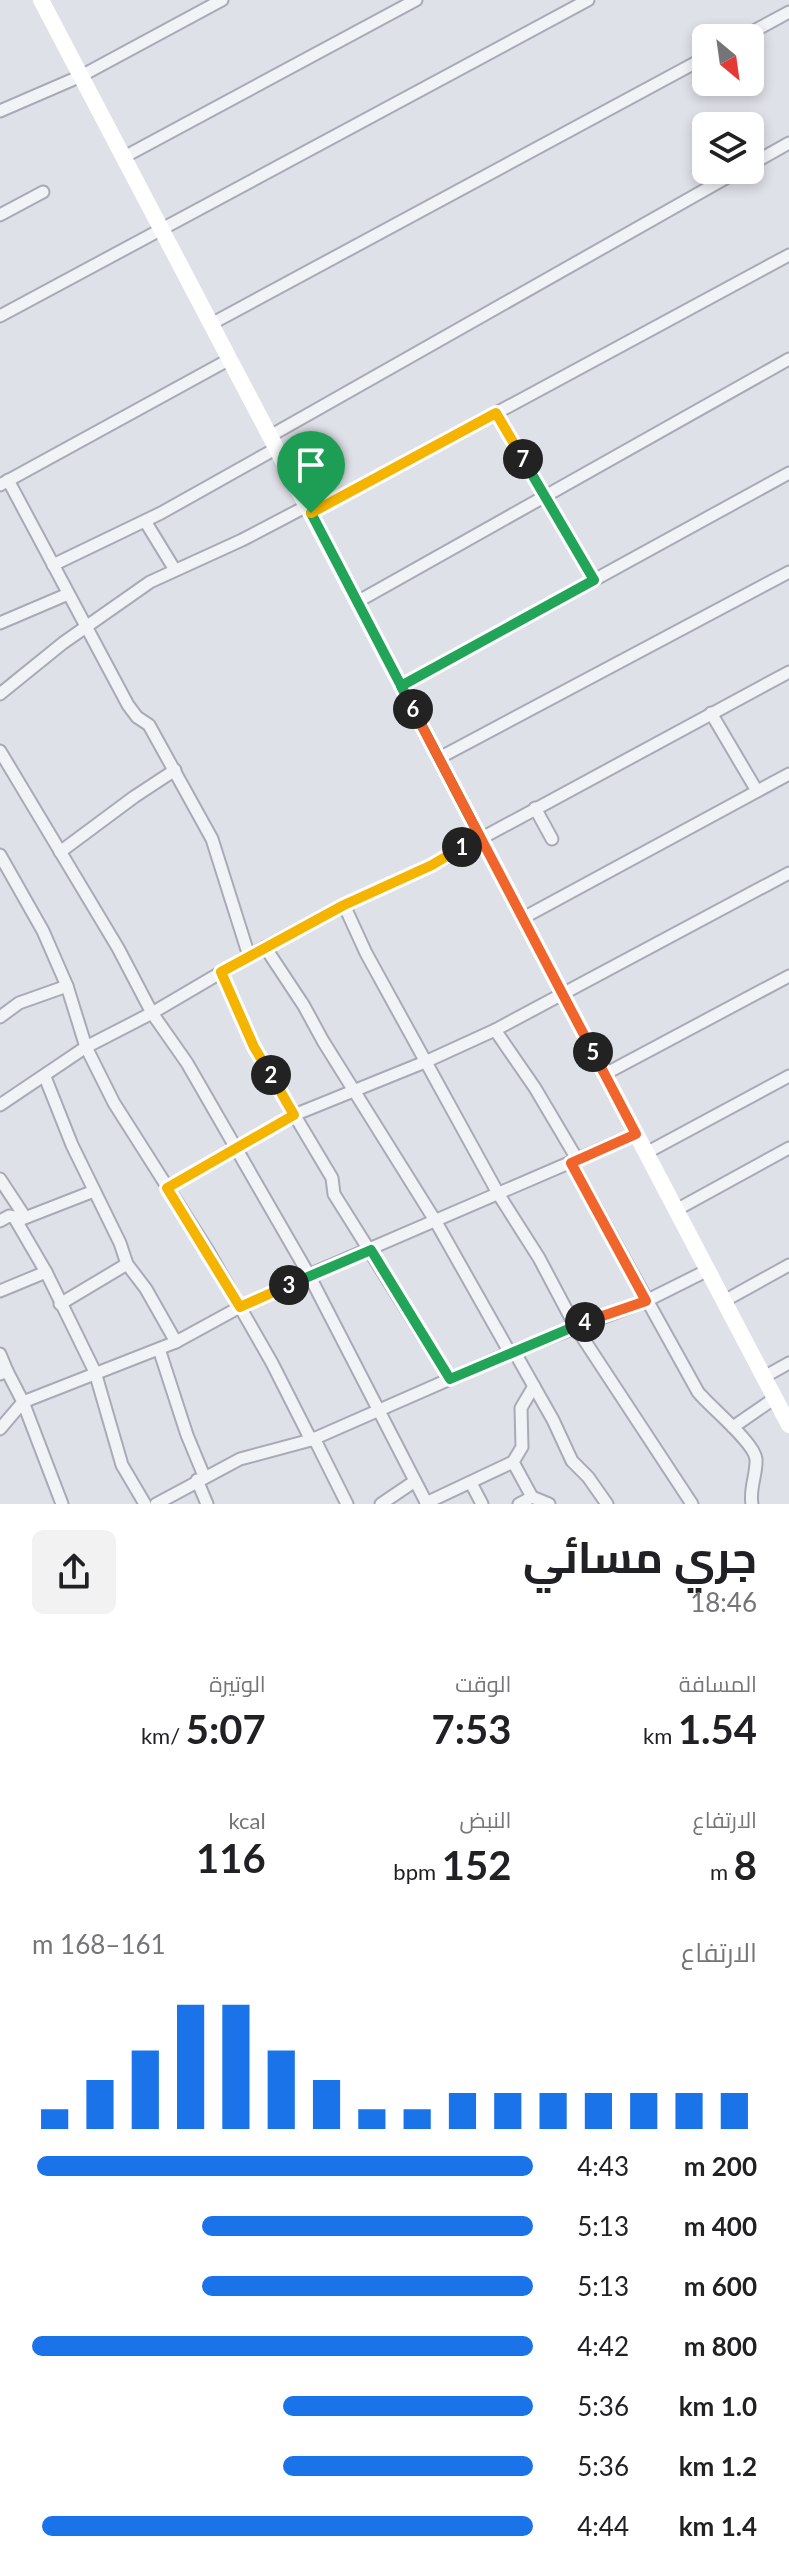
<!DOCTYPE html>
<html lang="ar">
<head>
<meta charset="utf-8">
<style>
	body { margin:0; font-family:Lato,Cairo,sans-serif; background:#f2f2f2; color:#202124; direction:rtl; height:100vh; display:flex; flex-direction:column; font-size:30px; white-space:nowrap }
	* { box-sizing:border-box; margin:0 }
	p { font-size:26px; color:#757577 }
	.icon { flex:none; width:44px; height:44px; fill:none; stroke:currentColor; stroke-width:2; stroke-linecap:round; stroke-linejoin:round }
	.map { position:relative; height:1504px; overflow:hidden; direction:ltr }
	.drawer { display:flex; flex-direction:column; background:#fff; flex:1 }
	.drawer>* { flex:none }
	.needle { width:52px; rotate:151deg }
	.tools { position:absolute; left:692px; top:24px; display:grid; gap:16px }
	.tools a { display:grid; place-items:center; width:72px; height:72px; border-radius:12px; background:#fff; box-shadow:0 4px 12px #0003; font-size:40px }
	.pin { position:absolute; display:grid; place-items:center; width:68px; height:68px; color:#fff; margin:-82px -34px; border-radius:50% 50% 50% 0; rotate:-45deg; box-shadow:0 0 8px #0007 }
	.pin .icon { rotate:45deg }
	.km { position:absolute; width:40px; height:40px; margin:-20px; border-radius:50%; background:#222; color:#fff; font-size:22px; line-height:40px; text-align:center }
	.round { display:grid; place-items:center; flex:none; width:84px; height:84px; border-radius:12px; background:#f2f2f2 }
	.summary { display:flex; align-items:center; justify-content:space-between; height:136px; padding:0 32px }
	h1 { font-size:44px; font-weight:700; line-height:60px }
	.figures { display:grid; grid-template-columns:repeat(3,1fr); gap:12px; height:136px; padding:8px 32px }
	.figures div { display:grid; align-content:center }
	.figures b { font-size:40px; font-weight:700 }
	.figures small { font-size:22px; font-weight:400 }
	.figures p { font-size:22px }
	.chart { height:224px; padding:16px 32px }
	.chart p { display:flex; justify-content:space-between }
	.chart svg { width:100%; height:144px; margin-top:8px; stroke:#1a73e8; stroke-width:6 }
	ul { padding:0 32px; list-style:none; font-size:26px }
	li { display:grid; grid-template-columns:128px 96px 1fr; align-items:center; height:60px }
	li i { height:20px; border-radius:10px; background:#1a73e8 }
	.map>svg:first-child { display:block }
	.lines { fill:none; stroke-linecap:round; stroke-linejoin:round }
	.street-casing { stroke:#a8abb5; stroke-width:15 }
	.street { stroke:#f2f3f7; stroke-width:11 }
	.secondary { stroke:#fff; stroke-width:16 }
	.split-1-casing { stroke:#fff; stroke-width:16 }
	.split-2-casing { stroke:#fff; stroke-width:16 }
	.split-3-casing { stroke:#fff; stroke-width:16 }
	.split-4-casing { stroke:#fff; stroke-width:16 }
	.split-5-casing { stroke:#fff; stroke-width:16 }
	.split-6-casing { stroke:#fff; stroke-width:16 }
	.split-7-casing { stroke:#fff; stroke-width:16 }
	.split-8-casing { stroke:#fff; stroke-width:16 }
	.split-1 { stroke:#22a559; stroke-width:10 }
	.split-2 { stroke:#f5b400; stroke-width:10 }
	.split-3 { stroke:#f5b400; stroke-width:10 }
	.split-4 { stroke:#22a559; stroke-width:10 }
	.split-5 { stroke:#f0652b; stroke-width:10 }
	.split-6 { stroke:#f0652b; stroke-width:10 }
	.split-7 { stroke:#22a559; stroke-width:10 }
	.split-8 { stroke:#f5b400; stroke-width:10 }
</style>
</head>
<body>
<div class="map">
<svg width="789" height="1504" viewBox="0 0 789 1504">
	<rect width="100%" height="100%" fill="#dfe1e8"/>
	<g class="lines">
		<defs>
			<g id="street">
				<polyline points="741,38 789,12"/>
				<polyline points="0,111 81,76 222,0"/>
				<polyline points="124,157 416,0"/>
				<polyline points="750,165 789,143"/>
				<polyline points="0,215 43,192"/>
				<polyline points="0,316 588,0"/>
				<polyline points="211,324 706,57"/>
				<polyline points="496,413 594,580"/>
				<polyline points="270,436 740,170"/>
				<polyline points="8,480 128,705 137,717 149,725 212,839 249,956"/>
				<polyline points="0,485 230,359"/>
				<polyline points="311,513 789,255"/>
				<polyline points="145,521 175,570"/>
				<polyline points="53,565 161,513 277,448"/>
				<polyline points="357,602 789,359"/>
				<polyline points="0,623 68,594"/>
				<polyline points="401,686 789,473"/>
				<polyline points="0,694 63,643 150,582 242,540 307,506"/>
				<polyline points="711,713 757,791"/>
				<polyline points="0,751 118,948 152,1013 187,1063 309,1275 427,1504"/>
				<polyline points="439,758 789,572"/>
				<polyline points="535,808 552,839"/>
				<polyline points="60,852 134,797 175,770"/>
				<polyline points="0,855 43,931 67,986 86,1047 114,1103 208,1251 272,1363 311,1440"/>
				<polyline points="344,905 366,953 499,1195 539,1258 575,1326 692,1504"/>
				<polyline points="523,918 789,774"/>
				<polyline points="265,947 304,1006 323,1041 436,1222 510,1353"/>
				<polyline points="221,972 254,1047 332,1178 334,1194 450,1379"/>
				<polyline points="0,1017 19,1003 67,986"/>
				<polyline points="495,1030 535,1088 577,1159"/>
				<polyline points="605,1074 789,976"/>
				<polyline points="45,1077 72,1145 120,1243 127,1264 146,1289 176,1342"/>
				<polyline points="0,1105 86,1047 152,1013 249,956 344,905 432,865 789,672"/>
				<polyline points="646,1153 789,1076"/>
				<path d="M 571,1163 L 698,1392 C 711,1408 754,1442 756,1459 C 757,1474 749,1489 752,1504"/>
				<polyline points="0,1179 25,1217"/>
				<polyline points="167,1188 294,1115 425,1062 495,1030 789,873"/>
				<polyline points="676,1210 789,1148"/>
				<polyline points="0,1221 9,1216 14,1217 46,1272 95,1372 122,1465 145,1504"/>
				<polyline points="17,1221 94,1191"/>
				<polyline points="0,1291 46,1272"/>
				<polyline points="724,1301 789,1265"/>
				<polyline points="60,1304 127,1264"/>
				<polyline points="159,1349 187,1435 204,1476"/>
				<polyline points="514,1351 553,1420 572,1461 588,1477 607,1504"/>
				<polyline points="0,1354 7,1371"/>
				<polyline points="0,1374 7,1371 23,1402 176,1342 240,1307 309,1275 636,1134"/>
				<polyline points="764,1377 789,1363"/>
				<polyline points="534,1386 521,1408 522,1447 513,1462 532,1497 549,1504"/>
				<polyline points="733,1427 775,1398"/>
				<polyline points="0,1429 23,1402 62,1504"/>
				<polyline points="314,1438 347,1504"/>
				<polyline points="197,1480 207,1504"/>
				<polyline points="471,1483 482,1504"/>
				<polyline points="426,1503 513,1462"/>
				<polyline points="156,1504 240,1459 311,1440 514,1351 646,1301 708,1270"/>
				<polyline points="381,1504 415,1481"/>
				<polyline points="519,1504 532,1497"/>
			</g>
		</defs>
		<use href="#street" class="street-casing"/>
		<use href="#street" class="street"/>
		<polyline class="secondary" points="41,0 789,1425"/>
	</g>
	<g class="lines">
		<defs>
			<polyline id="split-1" points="311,513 480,837 462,847"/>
			<polyline id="split-2" points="271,1075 254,1047 221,972 344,905 432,865 462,847"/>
			<polyline id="split-3" points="271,1075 294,1115 167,1188 240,1307 289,1285"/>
			<polyline id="split-4" points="289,1285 371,1250 450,1379 585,1322"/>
			<polyline id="split-5" points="585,1322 646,1301 571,1163 636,1134 593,1052"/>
			<polyline id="split-6" points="413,709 593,1052"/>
			<polyline id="split-7" points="413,709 401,686 594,580 523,459"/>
			<polyline id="split-8" points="311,513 496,413 523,459"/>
		</defs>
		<use href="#split-1" class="split-1-casing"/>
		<use href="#split-2" class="split-2-casing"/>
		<use href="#split-3" class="split-3-casing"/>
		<use href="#split-4" class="split-4-casing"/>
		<use href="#split-5" class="split-5-casing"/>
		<use href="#split-6" class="split-6-casing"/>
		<use href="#split-7" class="split-7-casing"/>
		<use href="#split-8" class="split-8-casing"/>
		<use href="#split-1" class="split-1"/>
		<use href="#split-2" class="split-2"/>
		<use href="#split-3" class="split-3"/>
		<use href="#split-4" class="split-4"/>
		<use href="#split-5" class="split-5"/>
		<use href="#split-6" class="split-6"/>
		<use href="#split-7" class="split-7"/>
		<use href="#split-8" class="split-8"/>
	</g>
</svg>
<div class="tools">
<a><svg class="needle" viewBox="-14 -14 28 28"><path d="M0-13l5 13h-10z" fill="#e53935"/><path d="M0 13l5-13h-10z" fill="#757577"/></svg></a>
<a><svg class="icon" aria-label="layers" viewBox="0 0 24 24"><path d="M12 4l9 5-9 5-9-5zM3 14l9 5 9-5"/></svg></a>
</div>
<div class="pin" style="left:311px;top:513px;background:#1e9e55"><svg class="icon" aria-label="arrive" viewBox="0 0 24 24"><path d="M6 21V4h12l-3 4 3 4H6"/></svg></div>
<b class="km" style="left:462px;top:847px">1</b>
<b class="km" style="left:271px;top:1075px">2</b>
<b class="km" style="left:289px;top:1285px">3</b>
<b class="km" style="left:585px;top:1322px">4</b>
<b class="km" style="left:593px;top:1052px">5</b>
<b class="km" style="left:413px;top:709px">6</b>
<b class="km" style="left:523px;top:459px">7</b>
</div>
<section class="drawer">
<div class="summary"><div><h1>جري مسائي</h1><p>18:46</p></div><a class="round"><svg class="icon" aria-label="share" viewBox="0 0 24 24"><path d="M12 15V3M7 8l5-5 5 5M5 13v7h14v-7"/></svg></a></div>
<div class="figures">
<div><p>المسافة</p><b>1.54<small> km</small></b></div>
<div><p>الوقت</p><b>7:53</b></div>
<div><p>الوتيرة</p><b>5:07<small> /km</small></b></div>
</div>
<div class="figures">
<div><p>الارتفاع</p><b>8<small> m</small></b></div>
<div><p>النبض</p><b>152<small> bpm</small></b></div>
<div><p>kcal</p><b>116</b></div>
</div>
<div class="chart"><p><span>الارتفاع</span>161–168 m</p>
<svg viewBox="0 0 160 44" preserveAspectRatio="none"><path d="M5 44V38M15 44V29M25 44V20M35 44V6M45 44V6M55 44V20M65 44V29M75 44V38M85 44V38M95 44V33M105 44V33M115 44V33M125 44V33M135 44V33M145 44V33M155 44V33"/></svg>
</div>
<ul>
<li><b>200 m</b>4:43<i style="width:99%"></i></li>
<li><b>400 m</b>5:13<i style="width:66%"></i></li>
<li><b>600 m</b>5:13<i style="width:66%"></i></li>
<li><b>800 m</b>4:42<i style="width:100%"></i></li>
<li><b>1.0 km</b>5:36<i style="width:50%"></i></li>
<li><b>1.2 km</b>5:36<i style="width:50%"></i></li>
<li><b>1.4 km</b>4:44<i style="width:98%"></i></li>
</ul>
</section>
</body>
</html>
